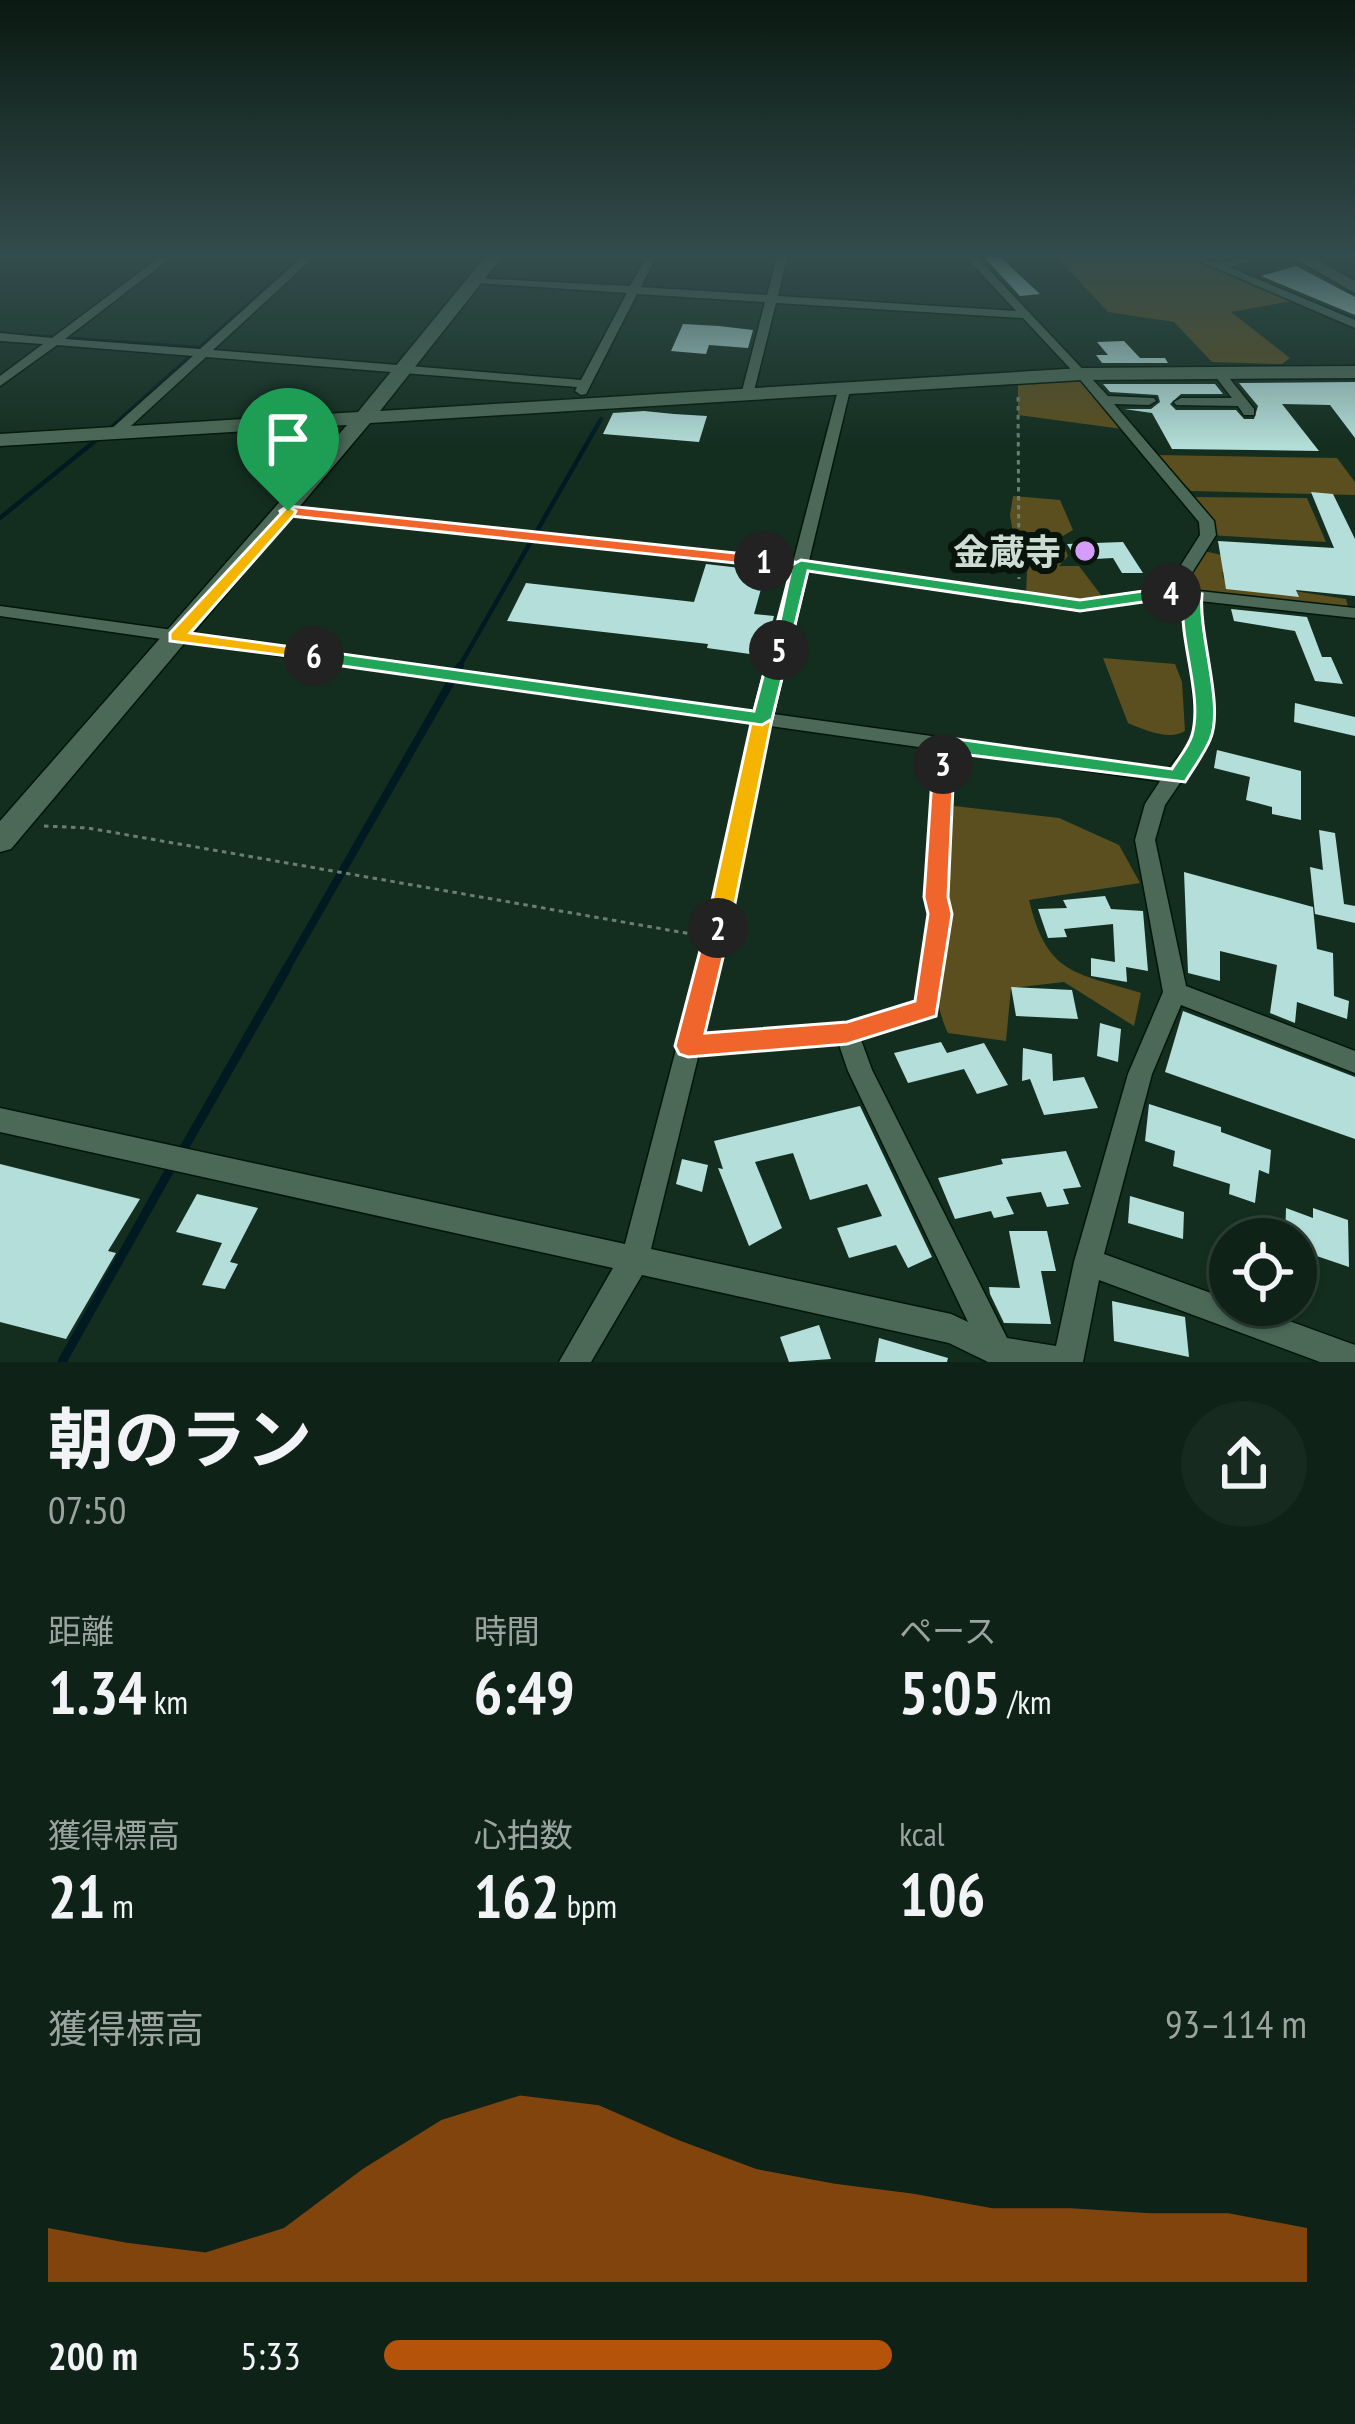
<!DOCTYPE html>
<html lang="ja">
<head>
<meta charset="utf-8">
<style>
	body { margin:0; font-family:"PT Sans Narrow","Noto Sans JP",sans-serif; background:#172a20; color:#f1f3f6; height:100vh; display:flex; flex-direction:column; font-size:45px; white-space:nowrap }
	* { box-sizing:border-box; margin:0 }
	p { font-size:39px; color:#9ba4a1 }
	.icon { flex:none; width:66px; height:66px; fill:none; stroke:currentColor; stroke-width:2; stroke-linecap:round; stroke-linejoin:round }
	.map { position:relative; height:1362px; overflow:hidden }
	.drawer { display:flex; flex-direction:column; background:#0e2217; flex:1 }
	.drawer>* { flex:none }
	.tools { position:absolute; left:1209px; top:1218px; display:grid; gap:24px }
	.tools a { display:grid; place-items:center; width:108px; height:108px; border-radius:50%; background:#0e2217; box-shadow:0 3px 9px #0004,0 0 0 3px #2e3f36; font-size:60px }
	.pin { position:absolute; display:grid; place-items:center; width:102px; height:102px; color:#fff; margin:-123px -51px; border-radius:50% 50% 50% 0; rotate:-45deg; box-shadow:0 0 12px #0007 }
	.pin .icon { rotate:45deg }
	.km { position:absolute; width:60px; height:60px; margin:-30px; border-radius:50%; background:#222; color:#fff; font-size:33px; line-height:60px; text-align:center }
	.round { display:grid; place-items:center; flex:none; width:126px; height:126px; border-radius:63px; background:#172a20 }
	.headline { display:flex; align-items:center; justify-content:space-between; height:204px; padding:0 48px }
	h1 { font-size:66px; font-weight:700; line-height:90px }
	.figures { display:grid; grid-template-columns:repeat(3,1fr); gap:18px; height:204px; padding:12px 48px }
	.figures div { display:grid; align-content:center }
	.figures b { font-size:60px; font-weight:700 }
	.figures small { font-size:33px; font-weight:400 }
	.figures p { font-size:33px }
	.chart { height:336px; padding:24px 48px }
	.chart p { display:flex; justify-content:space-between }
	.chart svg { width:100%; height:216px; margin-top:12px; fill:#b45309; opacity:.7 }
	ul { padding:0 48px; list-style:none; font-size:39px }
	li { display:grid; grid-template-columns:192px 144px 1fr; align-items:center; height:90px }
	li i { height:30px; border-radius:15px; background:#b45309 }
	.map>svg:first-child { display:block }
	.green { fill:#5b4f1f }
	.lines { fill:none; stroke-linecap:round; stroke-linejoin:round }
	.stream-far2 { stroke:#001a22; stroke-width:4.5 }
	.stream-far1 { stroke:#001a22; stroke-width:8 }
	.stream { stroke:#001a22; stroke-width:9 }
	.building { fill:#b4ded9 }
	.street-casing { stroke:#001608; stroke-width:3 }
	.secondary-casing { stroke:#001608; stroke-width:3 }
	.path-far1 { stroke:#697f73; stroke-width:3; stroke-dasharray:4.5 4.5; stroke-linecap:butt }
	.path { stroke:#697f73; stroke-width:4.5; stroke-dasharray:9 9; stroke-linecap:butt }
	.street { fill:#4c6957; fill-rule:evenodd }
	.secondary { fill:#4c6957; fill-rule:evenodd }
	.split-1 { fill:#f0652b; stroke:#fff; stroke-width:3 }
	.split-2 { fill:#f5b400; stroke:#fff; stroke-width:3 }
	.split-3 { fill:#f0652b; stroke:#fff; stroke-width:3 }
	.split-4 { fill:#22a559; stroke:#fff; stroke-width:3 }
	.split-5 { fill:#22a559; stroke:#fff; stroke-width:3 }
	.split-6 { fill:#22a559; stroke:#fff; stroke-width:3 }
	.split-7 { fill:#f5b400; stroke:#fff; stroke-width:3 }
	.poi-dot { fill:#d59cfb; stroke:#08130c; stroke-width:4.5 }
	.labels { text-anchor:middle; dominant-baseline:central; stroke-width:12; stroke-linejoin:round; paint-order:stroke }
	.poi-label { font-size:36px; font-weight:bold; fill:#ccdcd2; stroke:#08130c; text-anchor:end }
</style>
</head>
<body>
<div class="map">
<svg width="1355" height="1362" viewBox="0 0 1355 1362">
	<rect width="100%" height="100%" fill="#132e1f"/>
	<g class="green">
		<polygon points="1057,257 1195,257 1293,301 1231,312 1290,358 1282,364 1212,362 1174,322 1108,312"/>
		<polygon points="1082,374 1130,430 1018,415 1018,377"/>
		<polygon points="1156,455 1337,458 1355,482 1355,495 1191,491"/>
		<polygon points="1013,496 1060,500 1073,530 1061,537 1068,556 1059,566 1079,566 1104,599 1080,606 1026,599 1027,569 1019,569 1010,515"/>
		<polygon points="1186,497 1307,498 1326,542 1208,535"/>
		<polygon points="1199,550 1332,579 1222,572 1224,580 1346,599 1348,607 1196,591 1182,576"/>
		<path d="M 1103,658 L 1175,664 L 1182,682 L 1185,731 C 1169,741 1145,730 1128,723 Z"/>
		<path d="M 954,806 L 1059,818 L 1119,845 L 1140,883 L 1029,900 C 1047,975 1074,972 1141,993 L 1134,1026 L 1064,982 L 1011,988 L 1006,1041 L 948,1033 C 920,978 946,867 954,806 Z"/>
	</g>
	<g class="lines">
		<g class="stream-far2">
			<polyline points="30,336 200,348"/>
			<polyline points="110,429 301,257"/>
			<polyline points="0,518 100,437"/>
			<polyline points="458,669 601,419"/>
		</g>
		<polyline class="stream-far1" points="285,971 460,666"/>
		<g class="stream">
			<polyline points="183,1150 287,968"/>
			<polyline points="62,1362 172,1166"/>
		</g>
	</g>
	<g class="building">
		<polygon points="984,257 1000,257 1040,294 1020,296"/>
		<polygon points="1296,266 1355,297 1355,315 1261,276"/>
		<polygon points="683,324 719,326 753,330 748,348 709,345 706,354 671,351"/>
		<polygon points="1124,341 1140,358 1165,358 1168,363 1102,363 1096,355 1108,355 1097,342"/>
		<polygon points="1355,382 1355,438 1330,405 1282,404 1319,451 1172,449 1152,413 1124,409 1151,409 1160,402 1158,395 1110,392 1103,384 1215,384 1223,394 1181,394 1170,404 1176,410 1236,410 1244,419 1254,419 1258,406 1239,383"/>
		<polygon points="644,411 674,414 707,416 699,442 603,434 613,413"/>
		<polygon points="1311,492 1333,494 1355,539 1355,596 1296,590 1299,597 1226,589 1218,541 1334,548"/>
		<polygon points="1123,542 1143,573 1122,573 1113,558 1077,560 1067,544"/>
		<polygon points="706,564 766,571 754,614 774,616 764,656 707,648 708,644 507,621 526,583 694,602"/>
		<polygon points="1231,609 1307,617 1322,657 1331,657 1343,684 1315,681 1295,631 1234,621"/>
		<polygon points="1295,703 1355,717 1355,736 1294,722"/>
		<polygon points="1217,750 1301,771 1301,820 1272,814 1272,807 1246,800 1250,777 1214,768"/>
		<polygon points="1319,830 1335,833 1344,904 1355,906 1355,923 1315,914 1310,867 1323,870"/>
		<polygon points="1184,872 1313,907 1317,949 1333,953 1334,996 1349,1001 1347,1019 1297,1002 1295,1023 1270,1013 1277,965 1220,951 1220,981 1188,973"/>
		<polygon points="1105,896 1111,909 1143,911 1148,971 1126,967 1127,982 1091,976 1091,958 1115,962 1113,924 1064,929 1067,937 1048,938 1038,909 1067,908 1063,900"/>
		<polygon points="1011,987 1072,990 1078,1019 1016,1016"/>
		<polygon points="1183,1011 1355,1077 1355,1139 1165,1072"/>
		<polygon points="1100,1023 1121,1029 1118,1062 1097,1056"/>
		<polygon points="941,1042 947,1053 984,1043 1008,1085 977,1094 964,1069 908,1083 894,1053"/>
		<polygon points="1023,1048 1052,1054 1053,1081 1084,1077 1098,1108 1044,1115 1030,1079 1022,1081"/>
		<polygon points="1149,1104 1221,1127 1221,1132 1271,1150 1269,1174 1259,1170 1255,1203 1229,1194 1230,1184 1173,1166 1175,1151 1145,1141"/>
		<polygon points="860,1106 932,1257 908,1268 896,1245 849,1258 837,1228 882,1216 867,1184 810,1200 793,1153 755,1162 782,1228 749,1246 718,1168 723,1169 714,1141"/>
		<polygon points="1066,1151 1081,1187 1063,1189 1069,1204 1047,1207 1041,1192 1006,1197 1014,1214 994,1218 991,1211 955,1219 938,1178 1003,1164 1001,1159"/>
		<polygon points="682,1159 708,1165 702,1192 676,1184"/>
		<polygon points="0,1164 140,1199 108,1251 116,1253 66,1339 0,1322"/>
		<polygon points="197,1194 258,1208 230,1262 238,1264 225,1289 202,1285 222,1243 176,1232"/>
		<polygon points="1130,1196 1184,1212 1183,1239 1128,1223"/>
		<polygon points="1286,1208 1313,1218 1313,1208 1348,1220 1349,1267 1296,1249 1296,1239 1285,1239"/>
		<polygon points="1009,1231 1047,1231 1056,1271 1041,1271 1051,1324 1004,1323 990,1294 989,1287 1020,1288"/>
		<polygon points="1112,1301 1185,1317 1189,1357 1114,1341"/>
		<polygon points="819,1325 831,1359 789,1362 780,1337"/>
		<polygon points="879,1338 948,1358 947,1362 875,1362"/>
	</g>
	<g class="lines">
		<defs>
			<g id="street">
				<path d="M 160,257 L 172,257 L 65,339 L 200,349 L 302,257 L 314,257 L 213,350 L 581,380 L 627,293 L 477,283 L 473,282 L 473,278 L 630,286 L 646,257 L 656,257 L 641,287 L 767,295 L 777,257 L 787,257 L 778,296 L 1016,311 L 966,257 L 977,257 L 1108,396 L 1154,398 L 1156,401 L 1149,405 L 1114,404 L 1214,521 L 1216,535 L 1190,576 L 1199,591 L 1355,608 L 1355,618 L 1200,601 C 1196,642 1220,701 1212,735 C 1208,748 1193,763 1185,775 L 1184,782 L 1180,783 L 1165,805 L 1155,840 L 1186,986 L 1355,1051 L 1355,1073 L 1181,1005 L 1152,1074 L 1104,1254 L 1230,1300 L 1230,1305 L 1245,1305 L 1355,1345 L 1355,1362 L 1320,1362 L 1099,1280 L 1083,1362 L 988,1362 L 949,1343 L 642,1275 L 591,1362 L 559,1362 L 613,1268 L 0,1132 L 0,1108 L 625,1244 L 705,939 L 752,723 L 0,616 L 0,606 L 755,711 L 791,569 L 288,515 L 281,511 L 288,507 L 794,559 L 838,390 L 844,386 L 850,390 L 809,561 L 1080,601 L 1162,587 L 1182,589 L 1174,576 L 1200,535 L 1199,522 L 1078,377 L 1023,318 L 776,303 L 753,395 L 747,399 L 741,395 L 765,302 L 637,294 L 591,384 L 586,394 L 581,395 L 575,391 L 577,387 L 206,357 L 120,436 L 110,436 L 110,430 L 193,356 L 57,345 L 0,386 L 0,376 L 43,344 L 0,341 L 0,333 L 52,338 ZM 807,571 L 1080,611 L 1162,597 L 1184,599 C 1180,637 1202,710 1192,737 C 1187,748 1176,759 1169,769 L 773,714 ZM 770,726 L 1160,781 L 1145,804 L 1135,840 L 1163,992 L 1128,1074 L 1074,1262 L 1056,1346 L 1007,1338 L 872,1070 L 856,1026 L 847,1023 L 838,1026 L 835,1033 L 848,1071 L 968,1322 L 951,1314 L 651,1249 L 727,939 Z"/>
				<path d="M 1190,257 C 1201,257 1210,263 1220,263 C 1229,263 1248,257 1261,257 L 1229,267 L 1355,320 L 1355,328 Z"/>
				<polygon points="1218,368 1222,369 1254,409 1254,415 1244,415 1238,406 1176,405 1174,402 1181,398 1232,398 1212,372"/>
			</g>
			<g id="secondary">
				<polygon points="485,257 502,257 380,411 1082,368 1355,366 1355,378 1082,380 370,423 11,849 0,852 0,821 347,425 0,446 0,434 358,412"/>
				<polygon points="1292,257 1312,257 1355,281 1355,293"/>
			</g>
		</defs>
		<use href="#street" class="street-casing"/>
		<use href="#secondary" class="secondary-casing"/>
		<g class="path-far1">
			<polyline points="1018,397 1019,579"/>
			<polyline points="44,826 88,828 697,935"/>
			<polyline points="932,971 940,913 936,897 943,763"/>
		</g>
		<g class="path">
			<polyline points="869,1026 927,1008 933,968"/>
			<polyline points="714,1044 824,1035"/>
		</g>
		<use href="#street" class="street"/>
		<use href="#secondary" class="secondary"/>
	</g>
	<linearGradient id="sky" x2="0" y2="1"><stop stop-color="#0a1911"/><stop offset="0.57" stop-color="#334c4d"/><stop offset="1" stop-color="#334c4d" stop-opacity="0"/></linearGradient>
	<rect width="1355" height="448" fill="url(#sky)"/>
	<polygon class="split-1" points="288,506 764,556 773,561 764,566 282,515 280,511"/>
	<polygon class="split-2" points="764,556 809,565 772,719 730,928 718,938 706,928 752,719 791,569 758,565 756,561"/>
	<polygon class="split-3" points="943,757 954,764 948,897 952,914 936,1016 847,1044 688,1057 679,1054 675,1046 706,928 718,919 730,928 705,1033 847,1022 915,1001 928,914 924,897 933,764"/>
	<path class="split-4" d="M 1171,587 L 1202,594 C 1198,635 1225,706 1210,740 C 1204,754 1193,769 1185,782 L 953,753 L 951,769 L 936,769 L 932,744 L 943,737 L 1172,769 C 1178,759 1189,746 1192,735 C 1203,697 1179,641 1183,599 L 1165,596 L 1165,589 Z"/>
	<polygon class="split-5" points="801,560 1080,600 1171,587 1180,593 1171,598 1080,611 808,571 789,650 773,654 792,565"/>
	<polygon class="split-6" points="779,644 789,650 772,719 762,725 314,662 304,656 314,650 754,711 770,650"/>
	<polygon class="split-7" points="288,506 296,511 294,515 190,633 314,650 323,656 320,660 170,641 170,633"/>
	<circle class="poi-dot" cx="1085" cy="551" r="12"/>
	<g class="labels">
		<g class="poi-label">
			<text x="1061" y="551">金蔵寺</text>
		</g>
	</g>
</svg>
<div class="tools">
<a><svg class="icon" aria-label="locate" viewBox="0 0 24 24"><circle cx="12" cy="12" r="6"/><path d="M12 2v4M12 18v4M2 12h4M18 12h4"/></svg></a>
</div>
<div class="pin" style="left:288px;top:511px;background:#1e9e55"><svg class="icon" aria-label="arrive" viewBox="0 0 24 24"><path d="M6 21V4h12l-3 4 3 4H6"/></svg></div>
<b class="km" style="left:764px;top:561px">1</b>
<b class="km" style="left:718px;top:928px">2</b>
<b class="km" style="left:943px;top:764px">3</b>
<b class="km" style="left:1171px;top:593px">4</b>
<b class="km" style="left:779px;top:650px">5</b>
<b class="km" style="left:314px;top:656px">6</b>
</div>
<section class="drawer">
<div class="headline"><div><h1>朝のラン</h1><p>07:50</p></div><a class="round"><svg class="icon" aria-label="share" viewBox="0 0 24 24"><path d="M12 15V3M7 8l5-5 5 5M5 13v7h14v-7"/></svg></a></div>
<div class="figures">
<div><p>距離</p><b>1.34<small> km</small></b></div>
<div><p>時間</p><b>6:49</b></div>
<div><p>ペース</p><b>5:05<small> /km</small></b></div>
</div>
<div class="figures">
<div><p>獲得標高</p><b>21<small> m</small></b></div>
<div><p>心拍数</p><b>162<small> bpm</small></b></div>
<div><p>kcal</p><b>106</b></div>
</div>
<div class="chart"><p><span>獲得標高</span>93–114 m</p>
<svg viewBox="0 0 160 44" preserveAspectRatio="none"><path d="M0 44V33L10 36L20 38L30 33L40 21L50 11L60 6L70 8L80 15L90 21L100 24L110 26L120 29L130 29L140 30L150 30L160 33V44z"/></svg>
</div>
<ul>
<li><b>200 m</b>5:33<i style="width:55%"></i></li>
</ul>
</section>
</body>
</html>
